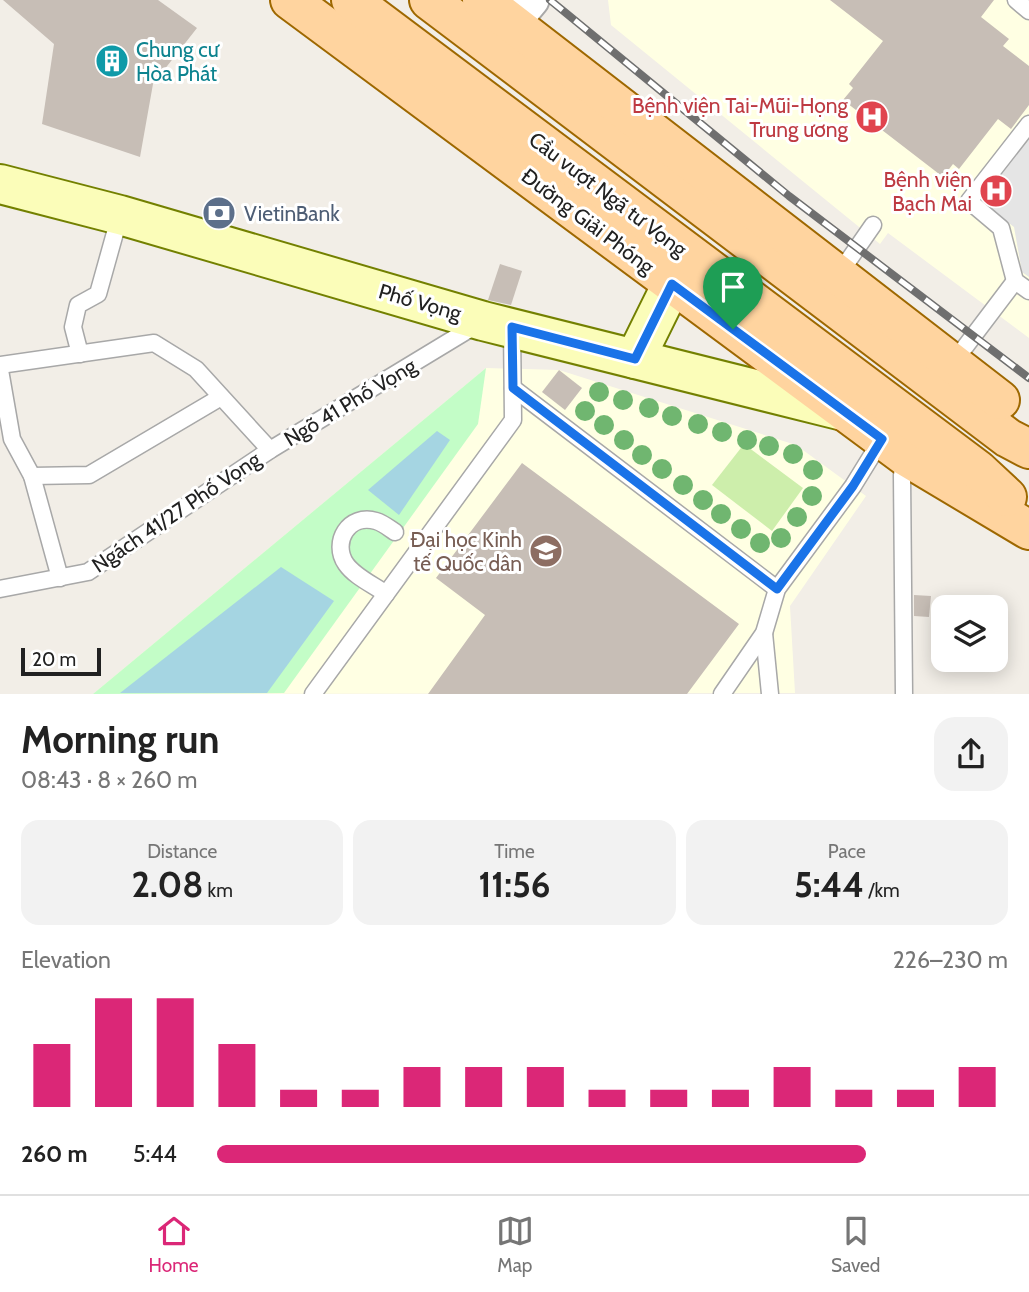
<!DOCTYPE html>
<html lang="en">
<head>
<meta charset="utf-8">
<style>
	body { margin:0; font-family:Cabin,sans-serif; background:#f2f2f2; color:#222; height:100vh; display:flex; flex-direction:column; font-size:26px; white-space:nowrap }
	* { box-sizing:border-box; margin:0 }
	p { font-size:23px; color:#767676 }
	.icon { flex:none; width:38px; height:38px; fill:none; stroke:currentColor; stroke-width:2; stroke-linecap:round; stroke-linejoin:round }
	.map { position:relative; height:694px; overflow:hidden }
	.panel { display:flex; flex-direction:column; background:#fff; flex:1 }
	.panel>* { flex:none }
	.controls { position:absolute; left:931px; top:595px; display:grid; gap:14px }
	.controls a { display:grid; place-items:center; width:77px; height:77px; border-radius:14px; background:#fff; box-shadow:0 4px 18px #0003; font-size:35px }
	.scale { position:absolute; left:21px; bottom:18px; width:80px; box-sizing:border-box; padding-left:7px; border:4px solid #212121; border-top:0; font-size:19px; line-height:24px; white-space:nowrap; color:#212121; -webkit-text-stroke:5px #fff; paint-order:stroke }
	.pin { position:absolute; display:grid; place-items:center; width:60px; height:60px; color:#fff; margin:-72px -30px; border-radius:50% 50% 50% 0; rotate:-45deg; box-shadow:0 0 7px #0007 }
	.pin .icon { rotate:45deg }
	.round { display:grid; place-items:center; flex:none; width:74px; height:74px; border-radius:21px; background:#f2f2f2 }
	.head { display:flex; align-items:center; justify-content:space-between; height:119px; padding:0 21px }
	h1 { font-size:38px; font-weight:800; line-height:52px }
	.metrics { display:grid; grid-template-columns:repeat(3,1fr); gap:10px; height:119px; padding:7px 21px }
	.metrics div { display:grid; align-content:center; border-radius:18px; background:#f2f2f2; text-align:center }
	.metrics b { font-size:35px; font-weight:800 }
	.metrics small { font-size:19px; font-weight:400 }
	.metrics p { font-size:19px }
	.chart { height:196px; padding:14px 21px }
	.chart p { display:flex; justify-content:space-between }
	.chart svg { width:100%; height:126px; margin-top:7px; stroke:#db2777; stroke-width:6 }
	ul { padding:0 21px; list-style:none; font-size:23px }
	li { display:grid; grid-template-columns:112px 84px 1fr; align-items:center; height:52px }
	li i { height:18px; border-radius:9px; background:#db2777 }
	.tab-bar { display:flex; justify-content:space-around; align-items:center; height:98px; border-top:2px solid #e0e0e0; background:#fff; font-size:19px; color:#767676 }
	.tab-bar a { display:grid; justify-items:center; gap:4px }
	.tab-bar .active { color:#db2777 }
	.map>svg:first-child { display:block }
	.education { fill:#ffffe3 }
	.grass { fill:#cdeeab }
	.park { fill:#c3fdc7 }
	.parking { fill:#e5e5e5 }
	.water { fill:#a5d5e2 }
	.building { fill:#c7beb6 }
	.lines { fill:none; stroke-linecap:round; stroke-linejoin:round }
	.lane-casing { stroke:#a8a8a8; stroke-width:19 }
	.street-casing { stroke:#a8a8a8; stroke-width:37 }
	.secondary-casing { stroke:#738000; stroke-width:42 }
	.primary-casing { stroke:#9e6800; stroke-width:42 }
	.lane { stroke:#fff; stroke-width:16 }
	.street { stroke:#fff; stroke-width:33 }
	.secondary { stroke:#fbfdb9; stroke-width:38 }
	.primary { stroke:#ffd49f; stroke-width:38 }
	.rail-casing { stroke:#6f6f6f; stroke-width:8 }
	.rail { stroke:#fff; stroke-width:5; stroke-dasharray:16; stroke-linecap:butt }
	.tree { fill:#70b670 }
	.route-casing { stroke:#fff; stroke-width:14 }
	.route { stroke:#1a73e8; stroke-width:9 }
	.labels { text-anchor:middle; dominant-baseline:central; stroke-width:6; stroke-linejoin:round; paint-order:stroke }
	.culture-label { font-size:21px; fill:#0d838f; stroke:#fff; text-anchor:start }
	.health-label { font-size:21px; fill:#be3a42; stroke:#fff; text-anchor:end }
	.street-label { font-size:21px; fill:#212121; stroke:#fff }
	.service-label { font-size:21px; fill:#4e5e75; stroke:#fff; text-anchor:start }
	.education-label { font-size:21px; fill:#785e54; stroke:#fff; text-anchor:end }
</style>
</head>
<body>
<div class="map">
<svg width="1029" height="694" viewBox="0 0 1029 694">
	<rect width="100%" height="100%" fill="#f2eee7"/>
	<g class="education">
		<polygon points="608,0 1029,0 1029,338 888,233 880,244 611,25"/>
		<polygon points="486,368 559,370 796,445 866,496 790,606 795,693 93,694"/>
	</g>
	<polygon class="grass" points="744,444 803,488 772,531 712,485"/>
	<polygon class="park" points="486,368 478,424 284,693 93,694"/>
	<polygon class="parking" points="1029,136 1029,277 1022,272 1014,227 979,200"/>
	<g class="water">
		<polygon points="437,431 450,440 399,515 368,490"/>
		<polygon points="281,567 334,601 267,693 120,693"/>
	</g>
	<g class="building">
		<polygon points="3,0 158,0 197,28 153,84 140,157 42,124 54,44"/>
		<polygon points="830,0 994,0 981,17 1009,39 1003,46 1029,66 1029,105 1011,129 998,119 959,169 953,164 943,177 843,100 853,88 849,84 883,41"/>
		<polygon points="500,264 522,271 511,305 488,300"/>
		<polygon points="559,370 582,388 565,410 542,392"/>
		<polygon points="522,463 739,624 687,694 428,694 485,615 436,578"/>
		<polygon points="914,595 931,596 929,617 914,616"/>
	</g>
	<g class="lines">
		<defs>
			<g id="lane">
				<polyline points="1016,0 1029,11"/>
				<polyline points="1029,124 969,201 1001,228 1015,281 1029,291"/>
				<polyline points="839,274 873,225"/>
				<polyline points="965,347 1015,281"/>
				<polyline points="80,354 73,327 78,305 98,294 120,215"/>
				<polyline points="0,365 154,343 196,369 270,450"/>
				<polyline points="0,370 12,439 32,476 60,578"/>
				<polyline points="513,388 777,589"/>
				<polyline points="32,476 89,475 221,397"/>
				<polyline points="0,589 88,572 270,450 478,324"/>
				<path d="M 386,594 C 374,585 355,577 346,564 C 331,542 349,513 376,521 C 383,523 389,528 395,532"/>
				<polyline points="764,633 770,694"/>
				<polyline points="313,694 513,420 512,327"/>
				<polyline points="722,694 764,633 777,589 853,486 882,439"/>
				<polyline points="904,694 902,475 905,456"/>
			</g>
			<polyline id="street" points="512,24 532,0"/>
			<g id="secondary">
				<polyline points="0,184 120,215 483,321 843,411"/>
				<polyline points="635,359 672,284"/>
			</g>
			<g id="primary">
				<polyline points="290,0 905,456 1029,530"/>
				<polyline points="351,0 978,470 1007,497"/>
				<polyline points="429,0 1008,438 1029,449"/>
				<polyline points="482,0 1000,400"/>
			</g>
		</defs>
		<use href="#lane" class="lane-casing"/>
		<use href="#street" class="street-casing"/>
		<use href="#secondary" class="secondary-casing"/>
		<use href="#primary" class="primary-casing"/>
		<use href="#lane" class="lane"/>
		<use href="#street" class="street"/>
		<use href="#secondary" class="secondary"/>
		<use href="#primary" class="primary"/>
		<defs>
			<polyline id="rail" points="550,0 789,196 1029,378"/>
		</defs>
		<use href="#rail" class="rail-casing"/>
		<use href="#rail" class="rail"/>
	</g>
	<g class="tree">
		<circle cx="599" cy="392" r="10"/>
		<circle cx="623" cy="400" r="10"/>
		<circle cx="649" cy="408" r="10"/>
		<circle cx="585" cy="411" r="10"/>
		<circle cx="672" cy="416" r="10"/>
		<circle cx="698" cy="424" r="10"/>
		<circle cx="604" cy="425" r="10"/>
		<circle cx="722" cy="432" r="10"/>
		<circle cx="624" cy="440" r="10"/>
		<circle cx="747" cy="440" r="10"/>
		<circle cx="769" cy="446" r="10"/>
		<circle cx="793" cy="454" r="10"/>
		<circle cx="642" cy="455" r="10"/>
		<circle cx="662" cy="469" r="10"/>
		<circle cx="813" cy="470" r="10"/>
		<circle cx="683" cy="485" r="10"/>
		<circle cx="812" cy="496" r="10"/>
		<circle cx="703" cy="500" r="10"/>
		<circle cx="721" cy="514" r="10"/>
		<circle cx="797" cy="517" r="10"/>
		<circle cx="741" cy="529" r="10"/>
		<circle cx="781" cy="538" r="10"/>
		<circle cx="760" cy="543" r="10"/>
	</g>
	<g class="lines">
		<defs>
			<polygon id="route" points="672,284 882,439 853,486 777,589 513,388 512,327 635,359"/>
		</defs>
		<use href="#route" class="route-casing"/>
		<use href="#route" class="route"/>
	</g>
	<defs>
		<symbol id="building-disc" viewBox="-11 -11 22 22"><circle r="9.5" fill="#0f9aa8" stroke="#fff"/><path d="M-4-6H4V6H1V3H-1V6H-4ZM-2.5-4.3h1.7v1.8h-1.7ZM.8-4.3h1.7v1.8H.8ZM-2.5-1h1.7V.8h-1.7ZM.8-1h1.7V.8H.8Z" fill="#fff"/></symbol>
		<symbol id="hospital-disc" viewBox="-11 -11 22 22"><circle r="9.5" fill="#e0444e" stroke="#fff"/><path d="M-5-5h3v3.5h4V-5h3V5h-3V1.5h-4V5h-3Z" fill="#fff"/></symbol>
		<symbol id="bank-disc" viewBox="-11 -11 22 22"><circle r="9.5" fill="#5c6f8a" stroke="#fff"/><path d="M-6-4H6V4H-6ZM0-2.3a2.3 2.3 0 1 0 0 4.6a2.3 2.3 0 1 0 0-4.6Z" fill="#fff"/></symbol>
		<symbol id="university-disc" viewBox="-11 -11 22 22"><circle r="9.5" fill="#8d6e63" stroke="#fff"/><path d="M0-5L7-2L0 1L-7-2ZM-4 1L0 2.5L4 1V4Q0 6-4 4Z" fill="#fff"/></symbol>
	</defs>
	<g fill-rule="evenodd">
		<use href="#building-disc" x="93" y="42" width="38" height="38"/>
		<use href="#hospital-disc" x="853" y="98" width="38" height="38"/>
		<use href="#hospital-disc" x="977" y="172" width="38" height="38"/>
		<use href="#bank-disc" x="200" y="194" width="38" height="38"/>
		<use href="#university-disc" x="527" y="532" width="38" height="38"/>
	</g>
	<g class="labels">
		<g class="culture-label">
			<text x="136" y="49">Chung cư<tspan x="136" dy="24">Hòa Phát</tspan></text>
		</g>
		<g class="health-label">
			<text x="848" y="105">Bệnh viện Tai-Mũi-Họng<tspan x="848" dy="24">Trung ương</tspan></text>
			<text x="972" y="179">Bệnh viện<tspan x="972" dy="24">Bạch Mai</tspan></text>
		</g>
		<g class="street-label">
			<text transform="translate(608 194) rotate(37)">Cầu vượt Ngã tư Vọng</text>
			<text transform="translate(588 221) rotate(37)">Đường Giải Phóng</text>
			<text transform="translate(420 302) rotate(16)">Phố Vọng</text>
			<text transform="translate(350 402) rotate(-31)">Ngõ 41 Phố Vọng</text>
			<text transform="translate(176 512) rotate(-34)">Ngách 41/27 Phố Vọng</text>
		</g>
		<g class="service-label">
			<text x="244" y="213">VietinBank</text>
		</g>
		<g class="education-label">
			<text x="522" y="539">Đại học Kinh<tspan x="522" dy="24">tế Quốc dân</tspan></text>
		</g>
	</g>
</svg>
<div class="controls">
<a><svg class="icon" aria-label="layers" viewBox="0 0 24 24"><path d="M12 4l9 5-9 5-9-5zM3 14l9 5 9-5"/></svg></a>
</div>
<div class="scale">20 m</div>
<div class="pin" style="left:733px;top:329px;background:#1e9e55"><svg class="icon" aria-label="arrive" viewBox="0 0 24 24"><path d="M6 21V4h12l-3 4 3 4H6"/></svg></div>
</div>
<section class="panel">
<div class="head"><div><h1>Morning run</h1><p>08:43 · 8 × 260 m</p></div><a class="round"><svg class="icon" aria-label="share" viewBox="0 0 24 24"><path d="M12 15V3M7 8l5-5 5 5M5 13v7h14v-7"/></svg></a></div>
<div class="metrics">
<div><p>Distance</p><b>2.08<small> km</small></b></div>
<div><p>Time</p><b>11:56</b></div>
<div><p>Pace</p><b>5:44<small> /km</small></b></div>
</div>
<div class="chart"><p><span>Elevation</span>226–230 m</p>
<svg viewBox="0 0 160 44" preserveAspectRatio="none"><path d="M5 44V22M15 44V6M25 44V6M35 44V22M45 44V38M55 44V38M65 44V30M75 44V30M85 44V30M95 44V38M105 44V38M115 44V38M125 44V30M135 44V38M145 44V38M155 44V30"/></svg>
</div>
<ul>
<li><b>260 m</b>5:44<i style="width:82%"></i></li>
</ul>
</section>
<nav class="tab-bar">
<a class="active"><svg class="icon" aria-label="home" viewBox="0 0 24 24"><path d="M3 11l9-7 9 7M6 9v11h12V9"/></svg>Home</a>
<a><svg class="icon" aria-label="map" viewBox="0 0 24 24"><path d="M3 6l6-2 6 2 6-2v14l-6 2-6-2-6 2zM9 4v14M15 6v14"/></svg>Map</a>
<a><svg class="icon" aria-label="saved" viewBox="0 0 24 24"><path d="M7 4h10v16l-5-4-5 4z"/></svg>Saved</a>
</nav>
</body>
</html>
